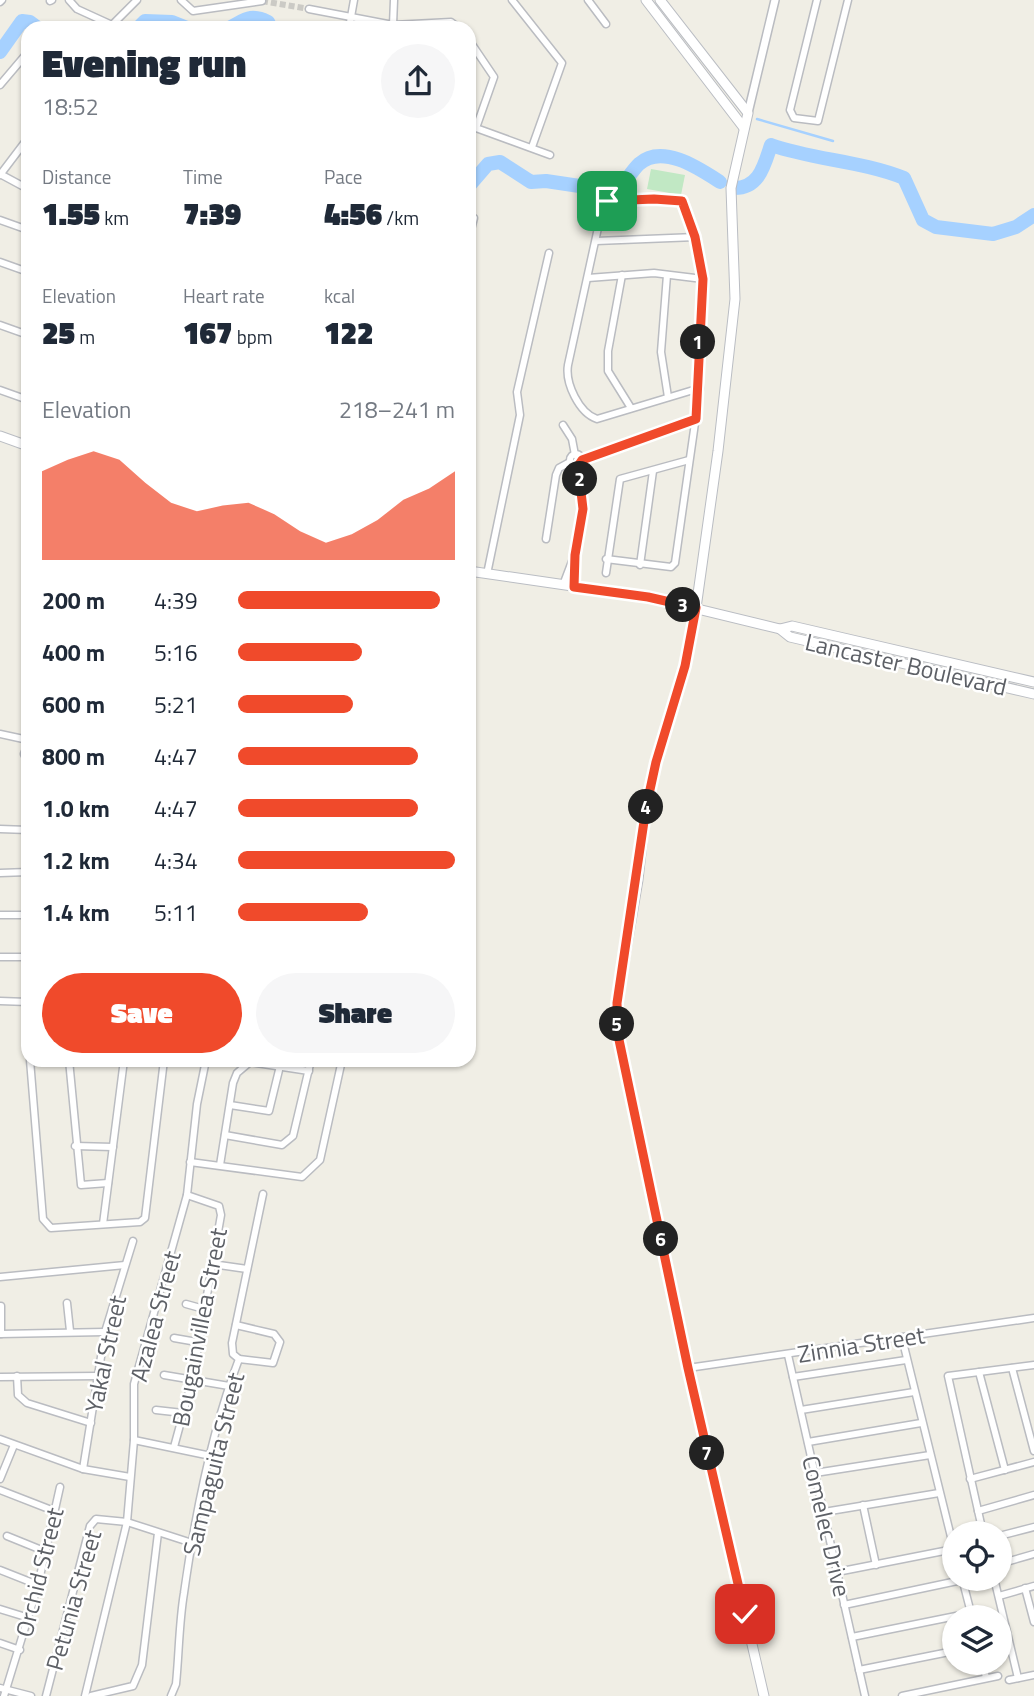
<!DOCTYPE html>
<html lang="en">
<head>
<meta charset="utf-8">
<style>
	body { margin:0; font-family:"Titillium Web",sans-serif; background:#f6f6f7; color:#1f2937; height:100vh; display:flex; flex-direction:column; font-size:26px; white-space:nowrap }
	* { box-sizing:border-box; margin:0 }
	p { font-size:23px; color:#747a83 }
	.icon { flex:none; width:38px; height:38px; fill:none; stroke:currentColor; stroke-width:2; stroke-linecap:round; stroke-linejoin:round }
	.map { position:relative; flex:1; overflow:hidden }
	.drawer { position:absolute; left:21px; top:21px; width:455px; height:1046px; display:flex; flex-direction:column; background:#fff; border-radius:21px; box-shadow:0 2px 5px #0004 }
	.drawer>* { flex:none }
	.tools { position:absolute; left:942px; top:1521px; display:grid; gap:14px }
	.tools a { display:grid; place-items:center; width:70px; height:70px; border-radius:50%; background:#fff; box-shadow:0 2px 5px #0004; font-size:35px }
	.pin { position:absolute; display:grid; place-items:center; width:60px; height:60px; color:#fff; margin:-30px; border-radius:14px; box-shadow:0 4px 10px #0006 }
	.km { position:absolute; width:35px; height:35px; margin:-18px; border-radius:50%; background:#222; color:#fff; font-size:19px; line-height:35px; text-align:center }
	.round { display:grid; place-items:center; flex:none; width:74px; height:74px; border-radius:37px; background:#f6f6f7 }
	.overview { display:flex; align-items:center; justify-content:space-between; height:119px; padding:0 21px }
	h1 { font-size:38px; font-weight:800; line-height:52px }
	.metrics { display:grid; grid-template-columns:repeat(3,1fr); gap:10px; height:119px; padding:7px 21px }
	.metrics div { display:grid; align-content:center }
	.metrics b { font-size:30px; font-weight:800 }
	.metrics small { font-size:19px; font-weight:400 }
	.metrics p { font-size:19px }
	.chart { height:196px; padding:14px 21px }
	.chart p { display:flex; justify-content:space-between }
	.chart svg { width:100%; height:126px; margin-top:7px; fill:#f04a2b; opacity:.7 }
	.primary-button { display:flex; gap:14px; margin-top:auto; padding:14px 21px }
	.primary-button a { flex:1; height:80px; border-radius:42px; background:#f04a2b; color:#fff; font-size:28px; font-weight:800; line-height:80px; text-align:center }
	.primary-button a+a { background:#f6f6f7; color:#1f2937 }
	ul { padding:0 21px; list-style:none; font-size:23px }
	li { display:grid; grid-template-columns:112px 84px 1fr; align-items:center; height:52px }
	li i { height:18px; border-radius:9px; background:#f04a2b }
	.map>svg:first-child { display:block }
	.green { fill:#c1e8c4 }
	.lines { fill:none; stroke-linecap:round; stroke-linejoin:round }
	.stream { stroke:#a6d1ff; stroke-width:2.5 }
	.river { stroke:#a6d1ff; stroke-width:14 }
	.minor-tunnel { stroke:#cbcac5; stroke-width:6; stroke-dasharray:6 3; stroke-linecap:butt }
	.minor-casing { stroke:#babcc1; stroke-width:9 }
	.tertiary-casing { stroke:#babcc1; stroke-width:10 }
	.secondary-casing { stroke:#babdc3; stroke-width:11 }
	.minor { stroke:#fff; stroke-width:6 }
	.tertiary { stroke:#fff; stroke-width:7 }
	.secondary { stroke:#fff; stroke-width:9 }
	.route-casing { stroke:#fff; stroke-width:14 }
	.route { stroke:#f04a2b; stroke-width:9 }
	.labels { text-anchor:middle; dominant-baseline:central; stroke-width:5; stroke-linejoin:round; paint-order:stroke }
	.street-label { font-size:24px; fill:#5d6066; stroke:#fff }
</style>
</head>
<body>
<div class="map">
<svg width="1034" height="1696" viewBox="0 0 1034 1696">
	<rect width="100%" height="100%" fill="#f0eee5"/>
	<polygon class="green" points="651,169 685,175 681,195 647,189"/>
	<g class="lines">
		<polyline class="stream" points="757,119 833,141"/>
		<g class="river">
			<polyline points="138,28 145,21 172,22 187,28"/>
			<path d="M 229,28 C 245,20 250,13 268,22 L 271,28"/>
			<polyline points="0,52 22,21 30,22 38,28"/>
			<polyline points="469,83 469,85"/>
			<path d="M 469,186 L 488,164 L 500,162 L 531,182 L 546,181 L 613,191 C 626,184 629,174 639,164 C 662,143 700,169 720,182"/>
			<path d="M 733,188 C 759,189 764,166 771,145 C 814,160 862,161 904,178 L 923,220 L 936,227 L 993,234 L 1016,227 L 1034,215"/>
		</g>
		<polyline class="minor-tunnel" points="262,1 309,9"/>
		<defs>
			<g id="minor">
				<polyline points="69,0 77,9 112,25 137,0"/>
				<polyline points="181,0 193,11 262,1"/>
				<polyline points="512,0 562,63 532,147"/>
				<polyline points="588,0 606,24"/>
				<polyline points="817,0 790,110 794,118 818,121 848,0"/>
				<polyline points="50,1 52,0"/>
				<polyline points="0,2 2,0"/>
				<polyline points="309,9 393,25 394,0"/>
				<polyline points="393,25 451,22 459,28"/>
				<polyline points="349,28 354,0"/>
				<polyline points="469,40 494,77 476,128 550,155"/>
				<polyline points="0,85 28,52"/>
				<polyline points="0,174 28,189"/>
				<polyline points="0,175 28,138"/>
				<polyline points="469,217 474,218 469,237"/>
				<polyline points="0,220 28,230"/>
				<polyline points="596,241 696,237"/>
				<polyline points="0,262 28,272"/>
				<polyline points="622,275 608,351 608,371 631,408"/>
				<polyline points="667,275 661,352 668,397"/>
				<polyline points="588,278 654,273 703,279"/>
				<polyline points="0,325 28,335"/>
				<polyline points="0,390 28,400"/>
				<polyline points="563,425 572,439 575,455"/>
				<circle cx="576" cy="460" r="6"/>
				<polyline points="582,460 696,419"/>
				<polyline points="546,539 556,475 559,468 570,462"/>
				<path d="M 606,559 L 671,567 L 675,563 L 700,388 L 697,350 L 703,279 L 696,237 L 682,201 L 654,199 L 607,201 L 603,205 L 568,365 C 565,383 579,413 597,419 L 700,388"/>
				<polyline points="640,565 653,471"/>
				<polyline points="606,573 620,479 689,460"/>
				<polyline points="487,574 520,415 517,392 549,253"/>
				<polyline points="563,585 574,556"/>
				<polyline points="574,587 575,555 583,509 578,466"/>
				<polyline points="0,734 28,740"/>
				<polyline points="28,744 24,754 28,762"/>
				<polyline points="0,829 28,830"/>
				<polyline points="0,873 28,872"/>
				<polyline points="0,915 28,915"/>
				<polyline points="0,957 28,957"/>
				<polyline points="0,1001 28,1002"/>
				<polyline points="30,1060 43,1219 51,1228 140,1222 145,1218 164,1060"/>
				<polyline points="69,1060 81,1185 108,1183"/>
				<polyline points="230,1105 269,1111 280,1066"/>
				<polyline points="225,1135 282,1145 293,1136 311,1060"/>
				<polyline points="75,1146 113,1147"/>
				<polyline points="190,1162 302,1177 320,1160 342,1060"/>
				<polyline points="220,1165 233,1083 237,1073 250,1062 309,1071"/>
				<polyline points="103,1224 124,1060"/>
				<polyline points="212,1264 247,1269"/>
				<polyline points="0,1277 125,1265"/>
				<polyline points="67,1303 70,1331"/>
				<polyline points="186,1304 204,1309"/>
				<polyline points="1,1306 1,1334"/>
				<polyline points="236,1325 274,1334 280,1342 273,1363 239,1359"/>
				<polyline points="0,1334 105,1332"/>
				<polyline points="174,1338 197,1342"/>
				<polyline points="902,1338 954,1549"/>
				<polyline points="788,1355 865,1696"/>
				<polyline points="688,1368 1034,1318"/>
				<polyline points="1012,1368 1034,1451"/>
				<polyline points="979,1372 1005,1470"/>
				<polyline points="164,1375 229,1386"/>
				<polyline points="17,1376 18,1395 27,1403 91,1423"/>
				<polyline points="0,1377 98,1376"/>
				<polyline points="793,1377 906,1360"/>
				<polyline points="156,1410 183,1413"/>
				<polyline points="801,1410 914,1392"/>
				<polyline points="0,1439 83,1469 130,1477"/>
				<polyline points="134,1440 211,1456"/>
				<polyline points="808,1442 921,1423"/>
				<polyline points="174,1447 192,1381 221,1215 219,1206 187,1195"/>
				<polyline points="83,1469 105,1332 133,1241"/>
				<polyline points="815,1473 930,1455"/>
				<polyline points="0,1479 14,1445"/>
				<polyline points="970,1479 1034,1462"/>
				<polyline points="0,1490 54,1511"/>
				<polyline points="863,1505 876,1565"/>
				<polyline points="978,1511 1034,1495"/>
				<polyline points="824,1512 939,1493"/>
				<polyline points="983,1533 948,1376 1034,1365"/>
				<polyline points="7,1536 44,1551"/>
				<polyline points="999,1536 1034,1527"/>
				<polyline points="999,1564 1034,1554"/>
				<polyline points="0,1570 38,1585"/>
				<polyline points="837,1572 954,1549"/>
				<polyline points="962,1578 972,1617"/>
				<polyline points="994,1578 1018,1678"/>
				<polyline points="1025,1588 1034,1622"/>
				<polyline points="999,1596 1034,1586"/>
				<polyline points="844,1605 962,1580"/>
				<polyline points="0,1609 29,1618"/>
				<polyline points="852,1637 971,1613"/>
				<polyline points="0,1643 20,1650"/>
				<polyline points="983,1662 986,1678"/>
				<polyline points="859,1670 954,1651"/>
				<polyline points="1009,1680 1034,1675"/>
				<polyline points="0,1688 31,1696"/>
				<polyline points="4,1696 38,1585 60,1487"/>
				<polyline points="46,1696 90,1526 96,1519 127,1522 192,1543"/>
				<polyline points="85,1696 127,1522 134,1440 134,1384 187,1195 197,1104 206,1060"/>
				<polyline points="91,1696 133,1686 142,1665 158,1533"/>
				<path d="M 171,1696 L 176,1684 C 179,1654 179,1623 184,1593 C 195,1515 211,1432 239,1359 L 233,1354 L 232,1343 L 263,1194"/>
				<polyline points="902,1696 998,1676"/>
			</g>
			<polyline id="tertiary" points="748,113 775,0"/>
			<g id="secondary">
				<polyline points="646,0 744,128"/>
				<polyline points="660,0 748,113 731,188 735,299 718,451 696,608 685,665 656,762 646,808 638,880 617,1003 618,1035 688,1368 764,1696"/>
				<polyline points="0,436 28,446"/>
				<polyline points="469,571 648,597 780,629 790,637 1034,694"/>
				<polyline points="780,629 792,626 1034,682"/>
			</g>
		</defs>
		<use href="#minor" class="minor-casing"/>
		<use href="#tertiary" class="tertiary-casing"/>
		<use href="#secondary" class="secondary-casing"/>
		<use href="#minor" class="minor"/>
		<use href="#tertiary" class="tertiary"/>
		<use href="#secondary" class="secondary"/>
	</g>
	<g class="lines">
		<defs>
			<polyline id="route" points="607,201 654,199 682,201 695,237 703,279 696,419 582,460 578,466 583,509 575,555 574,587 648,597 696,608 685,666 656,762 646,808 617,1003 618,1035 688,1368 745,1614"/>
		</defs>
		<use href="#route" class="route-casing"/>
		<use href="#route" class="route"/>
	</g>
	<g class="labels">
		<g class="street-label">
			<text transform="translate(906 664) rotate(13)">Lancaster Boulevard</text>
			<text transform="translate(155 1316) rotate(-75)">Azalea Street</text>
			<text transform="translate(199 1327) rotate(-79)">Bougainvillea Street</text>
			<text transform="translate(861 1344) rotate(-9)">Zinnia Street</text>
			<text transform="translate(105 1354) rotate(-78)">Yakal Street</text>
			<text transform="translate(213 1464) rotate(-76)">Sampaguita Street</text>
			<text transform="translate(827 1526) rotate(77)">Comelec Drive</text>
			<text transform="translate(39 1572) rotate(-76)">Orchid Street</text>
			<text transform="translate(73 1600) rotate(-74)">Petunia Street</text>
		</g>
	</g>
</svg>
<div class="tools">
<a><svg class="icon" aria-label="locate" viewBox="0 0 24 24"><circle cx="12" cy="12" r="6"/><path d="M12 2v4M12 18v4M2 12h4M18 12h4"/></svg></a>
<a><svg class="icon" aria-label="layers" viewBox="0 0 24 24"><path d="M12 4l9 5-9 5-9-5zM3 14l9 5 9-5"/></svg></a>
</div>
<div class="pin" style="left:607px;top:201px;background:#1e9e55"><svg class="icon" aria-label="arrive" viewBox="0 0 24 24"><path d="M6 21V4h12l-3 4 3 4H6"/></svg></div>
<div class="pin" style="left:745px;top:1614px;background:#d93025"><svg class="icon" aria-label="check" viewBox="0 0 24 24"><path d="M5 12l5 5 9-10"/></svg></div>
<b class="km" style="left:698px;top:342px">1</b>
<b class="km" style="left:580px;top:479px">2</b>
<b class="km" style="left:683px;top:605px">3</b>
<b class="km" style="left:646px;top:807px">4</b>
<b class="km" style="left:617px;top:1024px">5</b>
<b class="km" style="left:661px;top:1239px">6</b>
<b class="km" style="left:707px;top:1453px">7</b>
<section class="drawer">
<div class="overview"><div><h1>Evening run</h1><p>18:52</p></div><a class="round"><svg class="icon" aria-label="share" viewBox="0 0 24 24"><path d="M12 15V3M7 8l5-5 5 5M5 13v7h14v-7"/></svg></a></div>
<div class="metrics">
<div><p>Distance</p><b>1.55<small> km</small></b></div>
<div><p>Time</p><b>7:39</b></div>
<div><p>Pace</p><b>4:56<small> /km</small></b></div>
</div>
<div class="metrics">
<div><p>Elevation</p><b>25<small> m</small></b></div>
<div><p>Heart rate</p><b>167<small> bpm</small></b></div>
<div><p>kcal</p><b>122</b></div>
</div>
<div class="chart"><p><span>Elevation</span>218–241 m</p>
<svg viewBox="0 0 160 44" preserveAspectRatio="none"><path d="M0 44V13L10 9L20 6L30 9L40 17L50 24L60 27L70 25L80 24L90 28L100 34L110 38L120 35L130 30L140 23L150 19L160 13V44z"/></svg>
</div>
<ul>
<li><b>200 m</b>4:39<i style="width:93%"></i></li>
<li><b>400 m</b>5:16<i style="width:57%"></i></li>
<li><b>600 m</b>5:21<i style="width:53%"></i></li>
<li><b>800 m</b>4:47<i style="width:83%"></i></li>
<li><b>1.0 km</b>4:47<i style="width:83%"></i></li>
<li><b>1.2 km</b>4:34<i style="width:100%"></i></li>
<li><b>1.4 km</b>5:11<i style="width:60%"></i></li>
</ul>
<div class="primary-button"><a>Save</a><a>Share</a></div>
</section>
</div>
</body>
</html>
